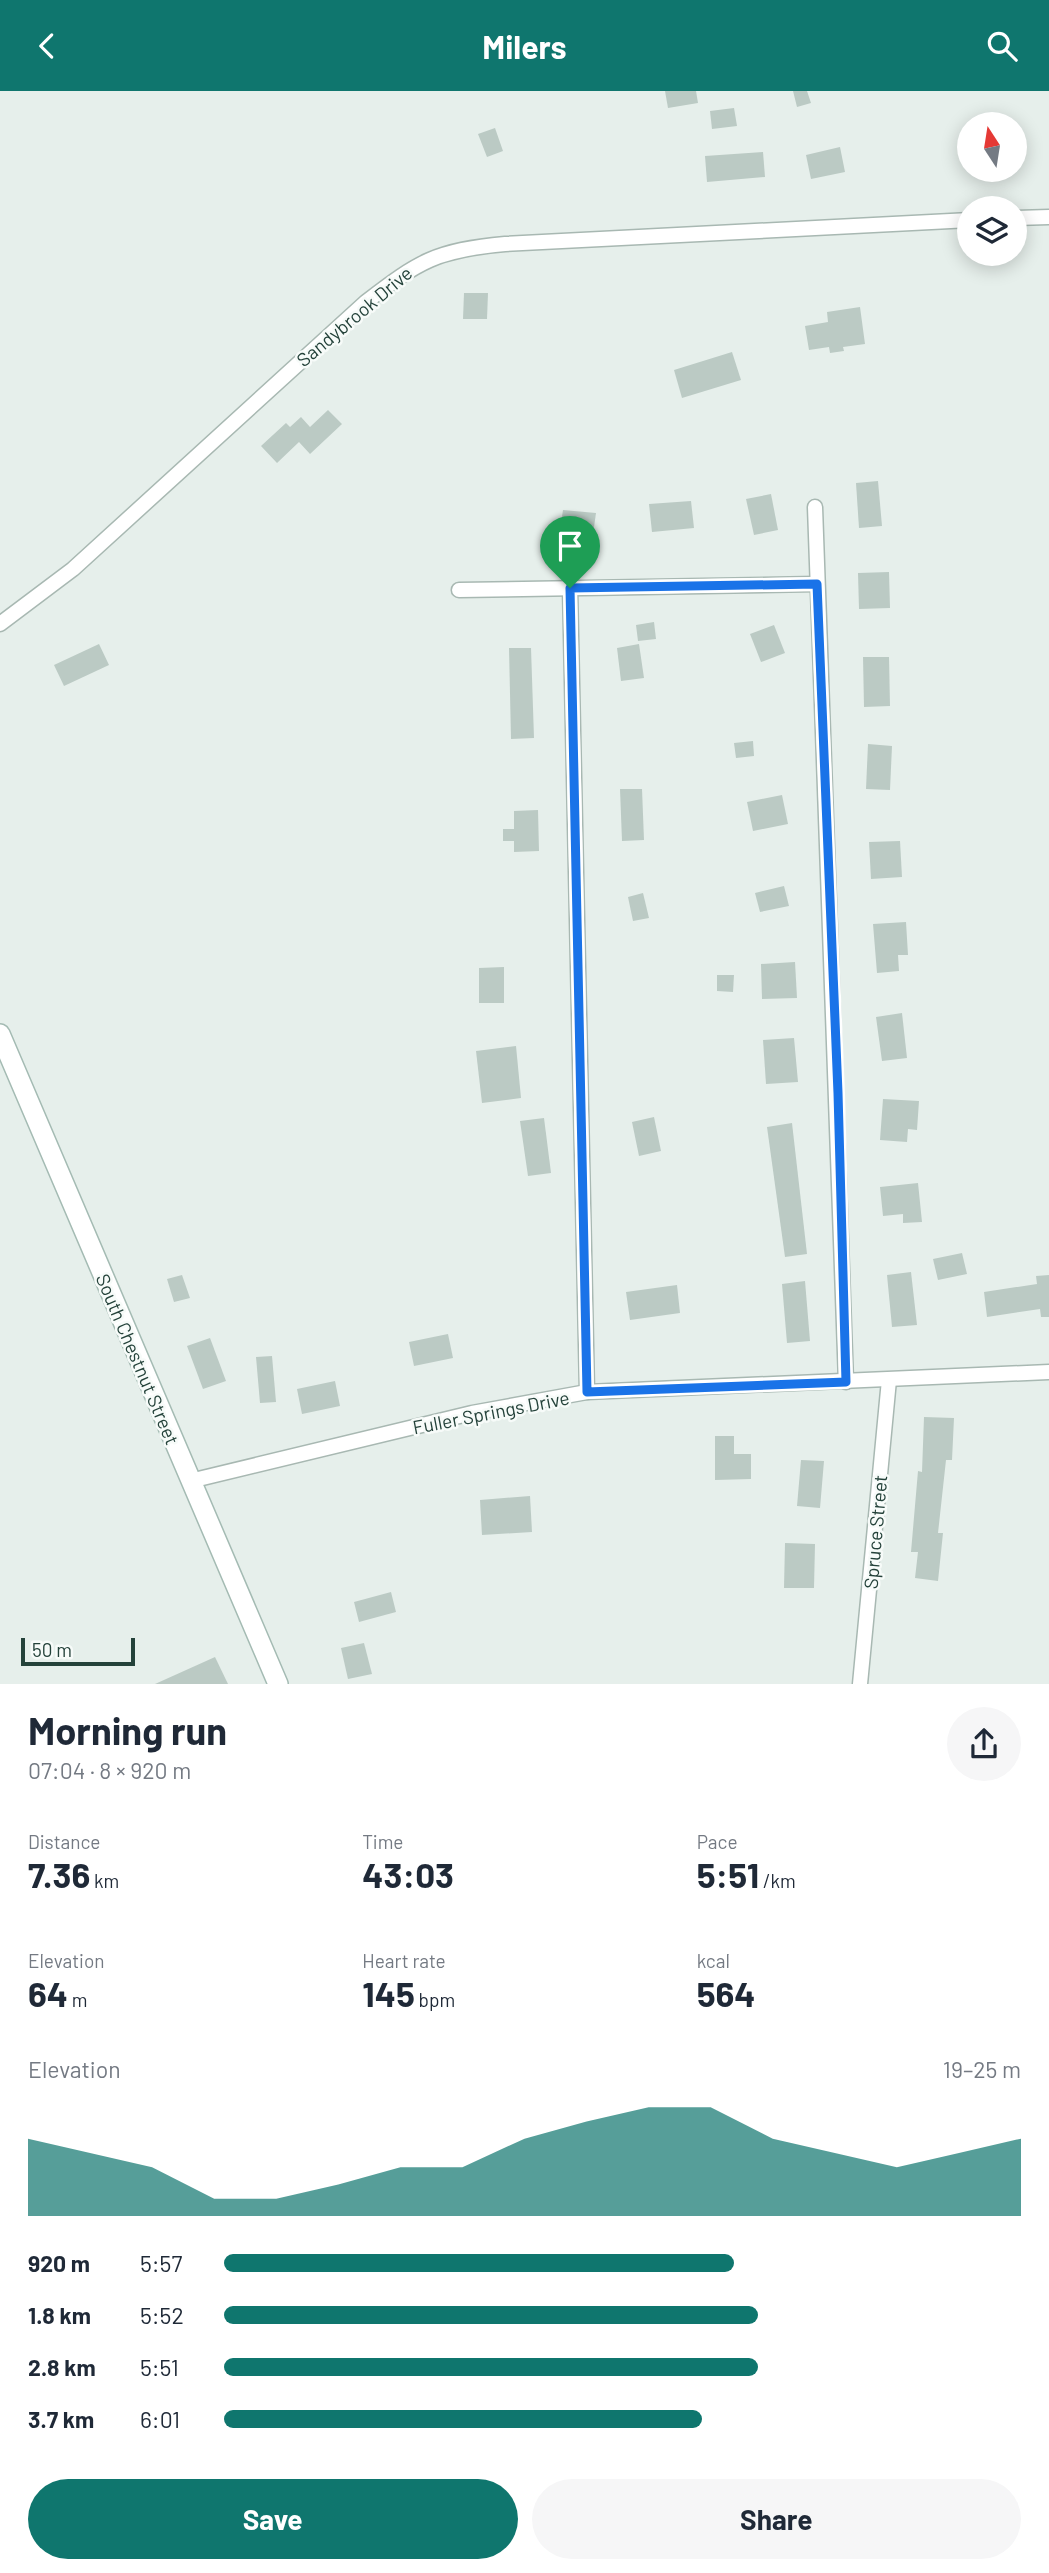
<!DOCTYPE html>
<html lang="en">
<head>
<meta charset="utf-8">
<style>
	body { margin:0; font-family:Barlow,sans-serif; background:#f6f6f7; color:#1f2937; height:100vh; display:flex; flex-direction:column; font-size:26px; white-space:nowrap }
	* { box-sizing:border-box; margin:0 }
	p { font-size:23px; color:#747a83 }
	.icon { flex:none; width:38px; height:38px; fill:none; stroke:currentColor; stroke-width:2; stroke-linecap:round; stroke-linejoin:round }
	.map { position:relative; height:1593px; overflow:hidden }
	.panel { display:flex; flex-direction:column; background:#fff; flex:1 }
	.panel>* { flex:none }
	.needle { width:46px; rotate:348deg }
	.buttons { position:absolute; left:957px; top:21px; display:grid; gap:14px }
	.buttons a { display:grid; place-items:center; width:70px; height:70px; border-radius:50%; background:#fff; box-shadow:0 4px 18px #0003; font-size:35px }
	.scale { position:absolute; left:21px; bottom:18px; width:114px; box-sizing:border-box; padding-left:7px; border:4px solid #24423a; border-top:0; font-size:19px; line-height:24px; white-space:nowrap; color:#24423a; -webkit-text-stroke:5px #f7fbf9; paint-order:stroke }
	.pin { position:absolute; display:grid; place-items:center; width:60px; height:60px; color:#fff; margin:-72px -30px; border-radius:50% 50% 50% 0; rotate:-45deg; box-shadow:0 0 7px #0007 }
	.pin .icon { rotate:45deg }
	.round { display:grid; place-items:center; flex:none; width:74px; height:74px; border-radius:37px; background:#f6f6f7 }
	.headline { display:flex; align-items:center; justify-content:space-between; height:119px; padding:0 28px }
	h1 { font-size:38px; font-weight:700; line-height:52px }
	.stats { display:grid; grid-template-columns:repeat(3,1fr); gap:10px; height:119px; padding:7px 28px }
	.stats div { display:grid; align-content:center }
	.stats b { font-size:35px; font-weight:700 }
	.stats small { font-size:19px; font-weight:400 }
	.stats p { font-size:19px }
	.chart { height:196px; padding:14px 28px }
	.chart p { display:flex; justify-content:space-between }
	.chart svg { width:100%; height:126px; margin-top:7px; fill:#0f766e; opacity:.7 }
	.button { display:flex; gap:14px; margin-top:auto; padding:14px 28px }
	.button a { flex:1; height:80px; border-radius:42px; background:#0f766e; color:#fff; font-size:28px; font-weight:700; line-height:80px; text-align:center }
	.button a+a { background:#f6f6f7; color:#1f2937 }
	ul { padding:0 28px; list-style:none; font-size:23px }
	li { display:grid; grid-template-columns:112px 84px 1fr; align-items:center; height:52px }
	li i { height:18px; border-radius:9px; background:#0f766e }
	header { display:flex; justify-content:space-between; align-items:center; height:91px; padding:0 28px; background:#0f766e; color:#fff; font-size:32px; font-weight:700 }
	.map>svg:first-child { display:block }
	.building { fill:#bbcac4 }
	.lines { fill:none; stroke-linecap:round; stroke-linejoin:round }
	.minor-casing { stroke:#a8b8b2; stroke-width:17 }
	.secondary-casing { stroke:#a4bbb3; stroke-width:22 }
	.minor { stroke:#fff; stroke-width:14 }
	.secondary { stroke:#fff; stroke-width:19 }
	.route-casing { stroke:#fff; stroke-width:14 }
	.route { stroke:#1a73e8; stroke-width:9 }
	.labels { text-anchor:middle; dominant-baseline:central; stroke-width:5; stroke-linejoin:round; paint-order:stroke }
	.street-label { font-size:19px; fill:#24423a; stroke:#f7fbf9 }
</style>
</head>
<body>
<header><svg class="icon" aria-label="back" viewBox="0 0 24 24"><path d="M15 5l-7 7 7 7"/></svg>Milers<svg class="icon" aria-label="search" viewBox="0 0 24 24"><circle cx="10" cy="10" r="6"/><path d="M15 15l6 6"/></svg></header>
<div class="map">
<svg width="1049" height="1593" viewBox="0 0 1049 1593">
	<rect width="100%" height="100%" fill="#e6efeb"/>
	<g class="building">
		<polygon points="665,0 696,0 698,12 668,17"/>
		<polygon points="793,0 807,0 811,12 797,16"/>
		<polygon points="734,17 737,35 712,38 710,20"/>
		<polygon points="495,37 503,60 487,66 478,43"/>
		<polygon points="840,56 845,81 811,88 806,64"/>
		<polygon points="763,61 765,86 707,91 705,65"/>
		<polygon points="464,202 488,202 487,228 463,228"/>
		<polygon points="860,216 865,253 843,256 844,260 830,262 829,256 809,259 805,235 828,231 827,221"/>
		<polygon points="732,261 741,289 682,307 674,279"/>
		<polygon points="328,319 342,333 310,363 299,351 277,372 261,355 286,332 290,336 301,326 310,336"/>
		<polygon points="878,390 882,435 859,437 856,392"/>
		<polygon points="771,403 778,439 754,444 746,408"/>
		<polygon points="691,410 694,437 652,441 649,413"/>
		<polygon points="563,419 596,422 593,443 560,439"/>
		<polygon points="889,481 890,517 859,518 858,482"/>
		<polygon points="654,531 656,548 638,550 636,534"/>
		<polygon points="774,534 785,562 761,571 750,543"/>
		<polygon points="99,553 109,574 64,595 54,574"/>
		<polygon points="639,553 644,587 621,590 617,557"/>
		<polygon points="509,557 531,557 534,647 511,648"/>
		<polygon points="863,566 889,566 890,615 864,616"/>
		<polygon points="753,650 754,665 736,667 734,652"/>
		<polygon points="868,653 892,655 890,699 866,698"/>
		<polygon points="620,698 642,698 644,749 622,750"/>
		<polygon points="782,704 788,733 753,740 747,711"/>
		<polygon points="538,719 539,760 514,761 514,750 503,750 503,738 514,738 514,720"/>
		<polygon points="900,750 902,786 871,788 869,751"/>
		<polygon points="784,795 789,815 760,821 755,802"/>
		<polygon points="643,802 649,827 633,830 628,806"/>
		<polygon points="906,831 908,864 898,864 899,880 877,882 873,833"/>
		<polygon points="795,871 797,907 762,908 761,873"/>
		<polygon points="504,876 504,912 479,912 479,877"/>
		<polygon points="717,884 734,884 733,901 717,900"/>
		<polygon points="902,922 907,967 882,970 876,926"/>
		<polygon points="794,947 798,991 766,993 763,949"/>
		<polygon points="516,955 521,1007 482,1012 476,960"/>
		<polygon points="883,1008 919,1010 917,1039 908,1038 907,1051 880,1049"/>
		<polygon points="654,1026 661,1060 639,1065 632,1031"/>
		<polygon points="544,1027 551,1082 528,1085 520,1030"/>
		<polygon points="792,1032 807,1163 785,1166 767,1036"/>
		<polygon points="918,1092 922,1131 903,1132 903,1123 883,1125 880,1096"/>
		<polygon points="962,1162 967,1183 938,1189 933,1168"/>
		<polygon points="911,1181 917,1234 892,1236 887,1184"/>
		<polygon points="182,1184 190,1207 174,1211 167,1188"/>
		<polygon points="1049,1184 1049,1226 1041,1226 1040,1218 987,1226 984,1201 1037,1193 1036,1185"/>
		<polygon points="805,1190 810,1250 787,1252 782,1193"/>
		<polygon points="677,1194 680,1222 630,1229 626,1201"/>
		<polygon points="448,1243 453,1267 414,1275 409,1251"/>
		<polygon points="210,1247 226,1290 203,1298 187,1255"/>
		<polygon points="272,1265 276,1311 260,1312 256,1266"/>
		<polygon points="335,1290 340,1315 302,1323 297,1298"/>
		<polygon points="924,1326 954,1327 952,1369 946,1369 938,1442 943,1442 938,1490 915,1487 918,1461 911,1461 918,1380 922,1381"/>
		<polygon points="715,1345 734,1345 734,1363 751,1363 751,1388 715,1389"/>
		<polygon points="801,1369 824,1370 820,1417 797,1415"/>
		<polygon points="530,1405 532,1441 482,1444 480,1409"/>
		<polygon points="785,1452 815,1453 814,1497 784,1497"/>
		<polygon points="391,1501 396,1521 359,1531 354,1511"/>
		<polygon points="364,1552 372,1583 348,1588 341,1557"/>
		<polygon points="215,1566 228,1593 155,1593"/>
	</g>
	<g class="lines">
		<defs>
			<g id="minor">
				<polyline points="1015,127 1049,126"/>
				<polyline points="815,416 846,1291"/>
				<polyline points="570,497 587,1301"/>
				<polyline points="459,499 817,493"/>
				<path d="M 0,533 L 73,478 L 366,211 C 419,170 437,159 505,153 L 970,129"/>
				<polyline points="190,1390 472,1322 587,1301 1049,1281"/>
				<polyline points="860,1593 889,1289"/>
			</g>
			<polyline id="secondary" points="0,943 278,1593"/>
		</defs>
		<use href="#minor" class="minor-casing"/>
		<use href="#secondary" class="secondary-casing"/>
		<use href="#minor" class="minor"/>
		<use href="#secondary" class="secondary"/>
	</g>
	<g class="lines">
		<defs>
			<polygon id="route" points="817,493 838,1002 846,1291 587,1301 570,497"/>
		</defs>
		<use href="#route" class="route-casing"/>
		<use href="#route" class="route"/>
	</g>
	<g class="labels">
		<g class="street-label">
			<text transform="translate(354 225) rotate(-40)">Sandybrook Drive</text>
			<text transform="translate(138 1268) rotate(67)">South Chestnut Street</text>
			<text transform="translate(491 1321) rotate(-11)">Fuller Springs Drive</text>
			<text transform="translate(875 1441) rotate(-85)">Spruce Street</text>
		</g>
	</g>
</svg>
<div class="buttons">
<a><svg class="needle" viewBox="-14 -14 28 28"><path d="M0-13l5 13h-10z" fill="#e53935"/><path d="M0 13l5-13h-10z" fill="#747a83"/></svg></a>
<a><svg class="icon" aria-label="layers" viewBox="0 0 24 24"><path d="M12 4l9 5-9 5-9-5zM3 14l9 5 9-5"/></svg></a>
</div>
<div class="scale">50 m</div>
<div class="pin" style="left:570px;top:497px;background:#1e9e55"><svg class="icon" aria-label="arrive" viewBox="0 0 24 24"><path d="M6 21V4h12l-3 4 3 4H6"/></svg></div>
</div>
<section class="panel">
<div class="headline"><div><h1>Morning run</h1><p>07:04 · 8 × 920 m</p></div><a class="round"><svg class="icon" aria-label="share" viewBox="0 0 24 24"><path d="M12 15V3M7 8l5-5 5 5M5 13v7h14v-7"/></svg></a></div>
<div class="stats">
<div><p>Distance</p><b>7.36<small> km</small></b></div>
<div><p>Time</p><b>43:03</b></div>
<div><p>Pace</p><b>5:51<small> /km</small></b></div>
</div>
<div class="stats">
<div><p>Elevation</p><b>64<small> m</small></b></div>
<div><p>Heart rate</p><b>145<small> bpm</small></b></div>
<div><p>kcal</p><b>564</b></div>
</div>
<div class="chart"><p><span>Elevation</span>19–25 m</p>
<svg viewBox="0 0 160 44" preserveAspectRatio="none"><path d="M0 44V17L10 22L20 27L30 38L40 38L50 33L60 27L70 27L80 17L90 11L100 6L110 6L120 17L130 22L140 27L150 22L160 17V44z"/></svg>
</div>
<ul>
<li><b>920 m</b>5:57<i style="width:64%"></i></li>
<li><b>1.8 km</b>5:52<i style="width:67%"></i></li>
<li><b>2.8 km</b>5:51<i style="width:67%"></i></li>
<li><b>3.7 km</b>6:01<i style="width:60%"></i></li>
</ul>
<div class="button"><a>Save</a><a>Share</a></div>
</section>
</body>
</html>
